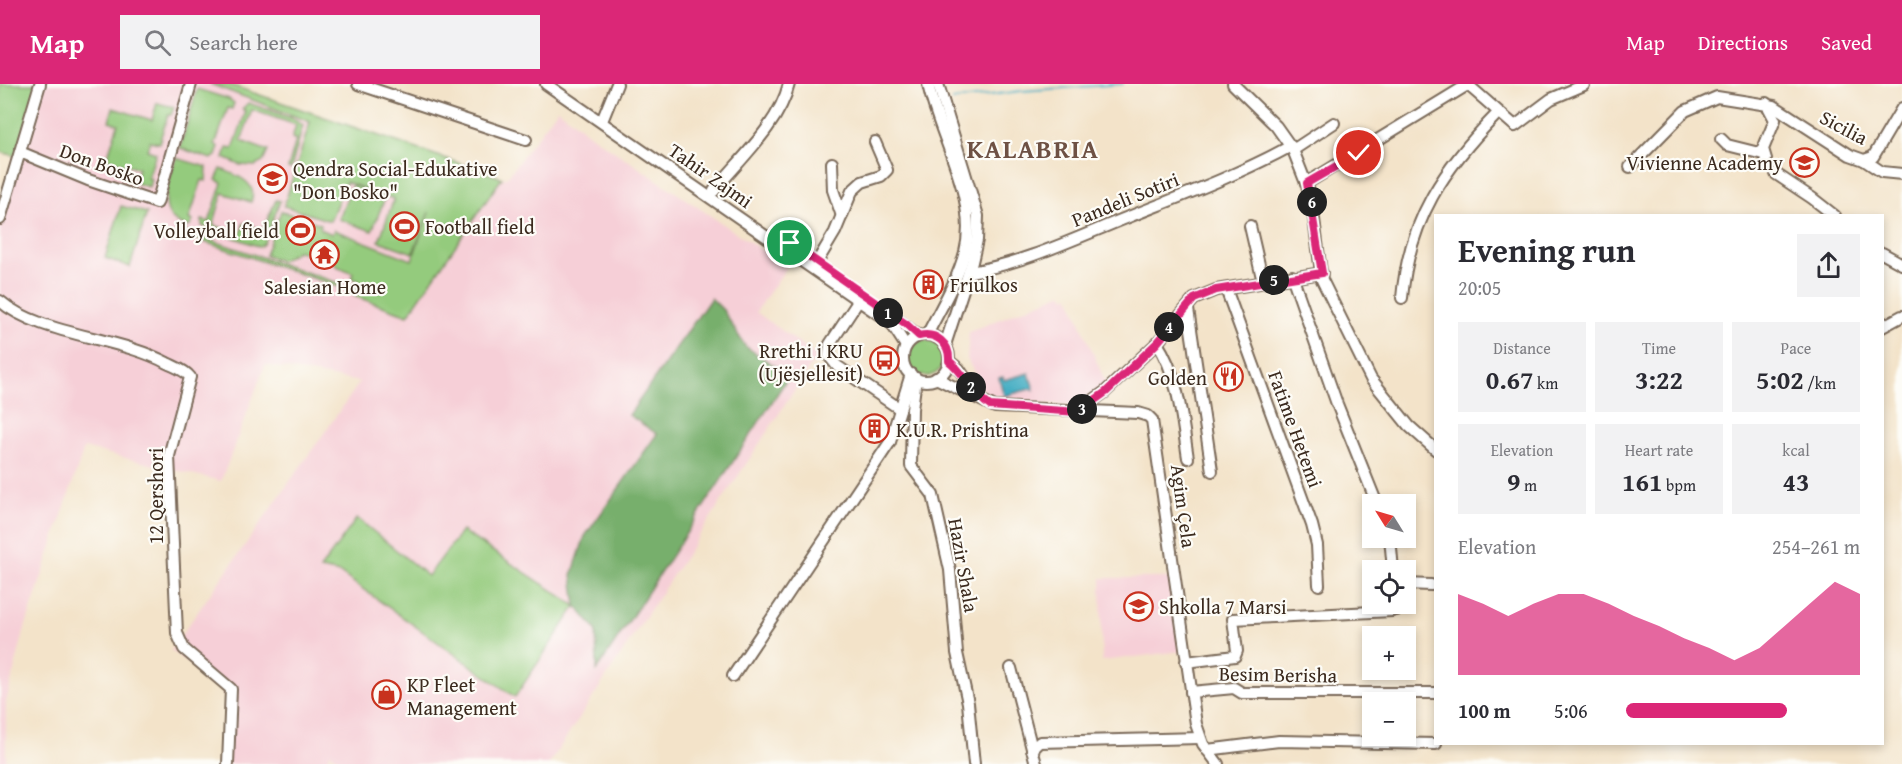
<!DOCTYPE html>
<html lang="en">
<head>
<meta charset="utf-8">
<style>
	body { margin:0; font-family:"Gentium Book Plus",serif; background:#f2f2f3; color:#2b2b33; height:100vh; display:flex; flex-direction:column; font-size:22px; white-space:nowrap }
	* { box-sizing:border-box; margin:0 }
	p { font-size:20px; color:#7c7c81 }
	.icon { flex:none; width:33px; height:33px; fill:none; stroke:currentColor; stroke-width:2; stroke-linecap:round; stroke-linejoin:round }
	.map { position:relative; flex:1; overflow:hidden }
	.details { position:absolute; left:1434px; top:130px; width:450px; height:531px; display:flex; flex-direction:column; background:#fff; border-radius:0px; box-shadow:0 3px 9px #0003 }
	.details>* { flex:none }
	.needle { width:39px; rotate:307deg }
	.tools { position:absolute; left:1362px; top:410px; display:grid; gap:12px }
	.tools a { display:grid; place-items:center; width:54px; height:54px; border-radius:0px; background:#fff; box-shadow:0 3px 9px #0003; font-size:30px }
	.pin { position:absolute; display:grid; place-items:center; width:51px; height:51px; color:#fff; margin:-26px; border:3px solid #fff; border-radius:50%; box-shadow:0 2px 6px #0007 }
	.km { position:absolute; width:30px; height:30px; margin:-15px; border-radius:50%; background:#222; color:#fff; font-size:16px; line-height:30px; text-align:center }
	.round { display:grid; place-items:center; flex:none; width:63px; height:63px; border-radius:0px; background:#f2f2f3 }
	.head { display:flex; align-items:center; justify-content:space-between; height:102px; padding:0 24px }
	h1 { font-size:33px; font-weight:700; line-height:45px }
	.metrics { display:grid; grid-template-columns:repeat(3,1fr); gap:9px; height:102px; padding:6px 24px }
	.metrics div { display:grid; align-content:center; border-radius:0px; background:#f2f2f3; text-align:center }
	.metrics b { font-size:26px; font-weight:700 }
	.metrics small { font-size:16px; font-weight:400 }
	.metrics p { font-size:16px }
	.chart { height:168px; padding:12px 24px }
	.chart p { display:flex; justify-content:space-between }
	.chart svg { width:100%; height:108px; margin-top:6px; fill:#db2777; opacity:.7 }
	ul { padding:0 24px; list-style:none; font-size:20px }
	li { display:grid; grid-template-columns:96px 72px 1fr; align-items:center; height:45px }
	li i { height:15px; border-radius:8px; background:#db2777 }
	header { display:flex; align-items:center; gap:36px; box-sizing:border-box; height:84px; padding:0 30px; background:#db2777; color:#fff }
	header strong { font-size:28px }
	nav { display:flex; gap:33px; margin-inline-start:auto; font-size:21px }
	.search { width:420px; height:54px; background:#f2f2f3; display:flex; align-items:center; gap:15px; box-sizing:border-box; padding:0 21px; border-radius:0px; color:#7c7c81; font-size:22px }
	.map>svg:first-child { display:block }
	.built { fill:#f6cfd7 }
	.green { fill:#94cb7d; stroke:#687a4e; stroke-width:1.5 }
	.forest { fill:#77af6c; stroke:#596c45; stroke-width:1.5 }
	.water { fill:#44adc3; stroke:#406c70; stroke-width:1.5 }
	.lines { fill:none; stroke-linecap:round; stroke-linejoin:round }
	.stream { stroke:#44adc3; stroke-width:2 }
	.minor-casing { stroke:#7b6b5a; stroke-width:14 }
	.minor { stroke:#fff; stroke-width:10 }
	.route-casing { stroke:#fff; stroke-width:12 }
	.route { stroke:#db2777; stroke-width:8 }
	.labels { text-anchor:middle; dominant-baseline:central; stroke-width:4.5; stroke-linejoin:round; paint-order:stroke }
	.street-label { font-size:20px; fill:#3b2a1e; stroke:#fdfcf7 }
	.poi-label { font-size:20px; fill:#3b2a1e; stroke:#fdfcf7; text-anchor:start }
	.district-label { font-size:26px; font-weight:bold; letter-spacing:1.5px; fill:#6e5144; stroke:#fdfcf7 }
</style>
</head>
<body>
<header>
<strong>Map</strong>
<div class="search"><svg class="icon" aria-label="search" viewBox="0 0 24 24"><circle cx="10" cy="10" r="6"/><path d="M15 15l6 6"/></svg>Search here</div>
<nav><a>Map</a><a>Directions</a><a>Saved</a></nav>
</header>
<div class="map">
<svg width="1902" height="680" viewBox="0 0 1902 680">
	<rect width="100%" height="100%" fill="#fdfcf7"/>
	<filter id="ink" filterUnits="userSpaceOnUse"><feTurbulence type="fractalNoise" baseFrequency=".0167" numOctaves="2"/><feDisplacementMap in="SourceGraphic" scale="12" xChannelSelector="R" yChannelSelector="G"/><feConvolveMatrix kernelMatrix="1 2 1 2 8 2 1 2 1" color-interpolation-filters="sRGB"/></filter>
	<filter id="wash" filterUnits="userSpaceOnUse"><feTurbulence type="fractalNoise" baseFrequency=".008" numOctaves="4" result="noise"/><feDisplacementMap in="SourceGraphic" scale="24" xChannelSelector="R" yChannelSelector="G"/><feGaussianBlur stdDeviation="1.35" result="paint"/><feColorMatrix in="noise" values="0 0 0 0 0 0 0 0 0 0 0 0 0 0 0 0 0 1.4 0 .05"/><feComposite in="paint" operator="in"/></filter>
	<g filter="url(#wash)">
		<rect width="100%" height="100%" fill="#f3e3c9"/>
		<g class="built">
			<polygon points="40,0 216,0 500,95 380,270 501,96 508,92 558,25 593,53 787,183 756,228 817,272 549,680 344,680 330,669 327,680 226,680 228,615 219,602 171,566 360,298 265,281 221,397 84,364 25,544 6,618 6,680 0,680 0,132"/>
			<polygon points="1063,209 1065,213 1069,211 1106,300 1077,321 989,317 967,275 969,248"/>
			<polygon points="1101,494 1171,494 1183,567 1102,577"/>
		</g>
		<g class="green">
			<polygon points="0,0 39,0 16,72 0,68"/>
			<polygon points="210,0 228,0 502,94 408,231 354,212 359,197 351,194 353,189 336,182 324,159 317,157 311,169 297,167 281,177 265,171 281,127 321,140 320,145 332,150 334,146 412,176 429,128 413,169 379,157 394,115 346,98 330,137 284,122 310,38"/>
			<polygon points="197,5 229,15 234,19 232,25 228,24 215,61 219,63 216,72 211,75 180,64"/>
			<polygon points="157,19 174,23 171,31 168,31 159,59 150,57 147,66 156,69 148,94 151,95 149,103 134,99 138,84 107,75 118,40 109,37 113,24 152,36"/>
			<polygon points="248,19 292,34 303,41 291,85 288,84 296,56 292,54 296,41 252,26 241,57 268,67 263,78 255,82 240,81 224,74 227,64 233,65 246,27 242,25"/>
			<path d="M 176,74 L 207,83 L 206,97 L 202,96 L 189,135 L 193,137 L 189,143 C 152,136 169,97 176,74 Z"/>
			<path d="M 221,85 C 236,91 259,98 251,118 L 223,109 L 213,141 L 240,150 L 244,139 L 263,146 L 276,116 L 280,117 L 264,159 L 260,163 L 202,142 L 202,136 L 209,138 L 222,99 L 216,96 Z"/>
			<polygon points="352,101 385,114 372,147 339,135"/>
			<polygon points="121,122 147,129 130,183 105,174"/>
			<polygon points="184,147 341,200 340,203 183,151"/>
			<circle cx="926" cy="274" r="18"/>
			<polygon points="357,434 428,492 462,447 576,522 515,613 340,489 320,485"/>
		</g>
		<polygon class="forest" points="711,214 723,226 745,262 789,292 597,586 596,546 576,522 572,491 585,452 657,350 629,331"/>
		<polygon class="water" points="1029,289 1034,306 1030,305 1004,312 999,294 1003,293 1004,296"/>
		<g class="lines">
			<polyline class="stream" points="953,16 1021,7 1123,0"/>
		</g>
	</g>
	<g filter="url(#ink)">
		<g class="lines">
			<defs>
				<g id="minor">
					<polyline points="358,0 526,56"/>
					<polyline points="546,0 891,239 906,262"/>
					<polyline points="938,0 978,132 977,156 972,178 945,261"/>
					<polyline points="1233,0 1276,42 1293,66 1311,112 1322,196 1371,295 1409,342 1436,366"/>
					<polyline points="1468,1 1515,42 1551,15 1584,1"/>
					<polyline points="602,37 617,0"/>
					<polyline points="1721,55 1727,61 1763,70"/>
					<polyline points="1293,66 1334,39"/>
					<polyline points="20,68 88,96 157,119 191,0"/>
					<polyline points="1766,75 1763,65 1775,36 1766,19"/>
					<polyline points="1864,76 1882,88 1902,90"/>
					<polyline points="832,79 833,106 842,132"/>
					<polyline points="1630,83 1685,27 1717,13 1774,22 1850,71 1864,76 1873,73 1902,24"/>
					<polyline points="1776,90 1812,114 1835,132"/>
					<polyline points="1307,99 1469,0"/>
					<path d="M 714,107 C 740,75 779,41 789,0"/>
					<polyline points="0,135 40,0"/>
					<polyline points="1250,142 1263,198"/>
					<polyline points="1882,169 1902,180"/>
					<polyline points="817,178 835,148 852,107 862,98 881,92 887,86 875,58"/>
					<path d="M 969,188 C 1022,180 1076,154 1126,134 C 1181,112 1238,91 1291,62"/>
					<polyline points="1292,192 1337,320 1377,420"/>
					<polyline points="1226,205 1312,441 1317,461 1319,501"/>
					<path d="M 1402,214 C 1409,135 1444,84 1498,29"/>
					<polyline points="859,216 830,260 829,272 837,282 900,325"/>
					<path d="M 0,217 C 39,251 120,253 167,279 C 175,283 185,286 190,293 L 169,372 L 177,549 L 184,565 L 231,605 L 228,680"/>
					<polyline points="1188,225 1212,387"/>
					<polyline points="886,227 919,252"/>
					<polyline points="1882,243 1902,232"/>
					<path d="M 927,251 C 941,223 957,198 965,168 C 979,114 939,53 928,0"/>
					<circle cx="926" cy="274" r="23"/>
					<path d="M 1157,259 C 1179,292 1182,337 1188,374"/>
					<polyline points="949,277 959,285 977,311"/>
					<polyline points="916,294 912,325 911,382 933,411 950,486 957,569 968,619 974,680"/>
					<polyline points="936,294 995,323 1138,329 1148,332 1152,336 1196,640 1203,660 1218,680"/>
					<polyline points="1078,327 1105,308 1157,259 1194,215 1216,206 1322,189"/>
					<polyline points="1390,453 1393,486"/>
					<polyline points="1406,500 1431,501"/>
					<polyline points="1186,578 1235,572 1237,567 1233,535 1392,527 1400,525 1399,519"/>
					<polyline points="1011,584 1036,680"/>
					<polyline points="733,592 890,358 911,290"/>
					<polyline points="1191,608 1234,604 1242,609 1436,609"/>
					<polyline points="1032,666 1040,658 1200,654"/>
					<polyline points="1207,666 1279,657 1436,660"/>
				</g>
			</defs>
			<use href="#minor" class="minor-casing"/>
			<use href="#minor" class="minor"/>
		</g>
	</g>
	<g class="lines" filter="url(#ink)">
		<defs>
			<path id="route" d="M 790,159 L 906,240 L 919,252 C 936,248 950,259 949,277 C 965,289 972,310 990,322 L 1078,328 L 1106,308 L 1157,259 L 1194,215 L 1216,206 L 1322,189 L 1307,99 L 1359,69"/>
		</defs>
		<use href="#route" class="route-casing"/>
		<use href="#route" class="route"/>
	</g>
	<defs>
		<symbol id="school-ring" viewBox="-11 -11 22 22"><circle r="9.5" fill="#fdfcf7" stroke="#c8321e" stroke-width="1.5"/><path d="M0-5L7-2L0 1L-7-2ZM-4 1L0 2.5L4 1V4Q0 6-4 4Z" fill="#c8321e"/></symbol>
		<symbol id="stadium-ring" viewBox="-11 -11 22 22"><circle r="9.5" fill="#fdfcf7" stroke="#c8321e" stroke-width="1.5"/><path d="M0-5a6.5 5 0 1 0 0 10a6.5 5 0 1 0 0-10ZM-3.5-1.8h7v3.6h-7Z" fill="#c8321e"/></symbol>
		<symbol id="temple-ring" viewBox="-11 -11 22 22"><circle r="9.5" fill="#fdfcf7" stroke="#c8321e" stroke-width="1.5"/><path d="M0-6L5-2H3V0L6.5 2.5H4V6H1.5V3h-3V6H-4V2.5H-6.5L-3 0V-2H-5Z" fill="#c8321e"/></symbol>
		<symbol id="building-ring" viewBox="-11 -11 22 22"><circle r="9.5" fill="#fdfcf7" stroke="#c8321e" stroke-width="1.5"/><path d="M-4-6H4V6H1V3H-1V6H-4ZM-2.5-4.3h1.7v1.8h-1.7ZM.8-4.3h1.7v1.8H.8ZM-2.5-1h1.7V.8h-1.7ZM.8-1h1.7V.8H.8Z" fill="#c8321e"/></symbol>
		<symbol id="bus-ring" viewBox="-11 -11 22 22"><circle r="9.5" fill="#fdfcf7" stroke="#c8321e" stroke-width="1.5"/><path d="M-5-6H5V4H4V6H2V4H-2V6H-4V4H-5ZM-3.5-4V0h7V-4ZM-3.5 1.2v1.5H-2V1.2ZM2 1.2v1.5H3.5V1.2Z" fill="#c8321e"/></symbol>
		<symbol id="restaurant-ring" viewBox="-11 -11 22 22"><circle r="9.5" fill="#fdfcf7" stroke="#c8321e" stroke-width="1.5"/><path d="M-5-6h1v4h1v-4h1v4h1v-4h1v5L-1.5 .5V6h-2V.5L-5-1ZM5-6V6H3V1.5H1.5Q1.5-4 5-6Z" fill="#c8321e"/></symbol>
		<symbol id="shop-ring" viewBox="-11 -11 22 22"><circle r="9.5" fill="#fdfcf7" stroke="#c8321e" stroke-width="1.5"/><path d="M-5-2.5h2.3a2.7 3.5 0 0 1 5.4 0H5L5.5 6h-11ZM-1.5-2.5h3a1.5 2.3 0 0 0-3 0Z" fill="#c8321e"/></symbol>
	</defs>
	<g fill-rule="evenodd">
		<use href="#school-ring" x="1788" y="62" width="33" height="33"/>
		<use href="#school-ring" x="256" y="78" width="33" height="33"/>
		<use href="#stadium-ring" x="388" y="126" width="33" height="33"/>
		<use href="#stadium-ring" x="284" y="130" width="33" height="33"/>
		<use href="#temple-ring" x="308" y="154" width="33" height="33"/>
		<use href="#building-ring" x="912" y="184" width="33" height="33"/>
		<use href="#bus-ring" x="868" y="260" width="33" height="33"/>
		<use href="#restaurant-ring" x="1212" y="276" width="33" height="33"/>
		<use href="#building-ring" x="858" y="328" width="33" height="33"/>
		<use href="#school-ring" x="1122" y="506" width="33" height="33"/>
		<use href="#shop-ring" x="370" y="594" width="33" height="33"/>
	</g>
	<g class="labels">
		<g class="street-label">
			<text transform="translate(1844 43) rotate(28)">Sicilia</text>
			<text transform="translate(102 80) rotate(20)">Don Bosko</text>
			<text transform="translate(711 91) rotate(35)">Tahir Zajmi</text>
			<text transform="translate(1125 115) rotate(-22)">Pandeli Sotiri</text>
			<text transform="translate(1296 345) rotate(70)">Fatime Hetemi</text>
			<text transform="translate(155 412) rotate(-90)">12 Qershori</text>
			<text transform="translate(1184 422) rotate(82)">Agim Çela</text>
			<text transform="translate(964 481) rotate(80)">Hazir Shala</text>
			<text transform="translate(1278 590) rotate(1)">Besim Berisha</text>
		</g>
		<g class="poi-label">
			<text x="1783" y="78" text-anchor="end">Vivienne Academy</text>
			<text x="293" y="84">Qendra Social-Edukative<tspan x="293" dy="23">"Don Bosko"</tspan></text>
			<text x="425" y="142">Football field</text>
			<text x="279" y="146" text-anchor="end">Volleyball field</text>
			<text x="950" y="200">Friulkos</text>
			<text x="325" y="202" text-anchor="middle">Salesian Home</text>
			<text x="863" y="266" text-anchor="end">Rrethi i KRU<tspan x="863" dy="23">(Ujësjellesit)</tspan></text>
			<text x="1207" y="293" text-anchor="end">Golden</text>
			<text x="896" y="345">K.U.R. Prishtina</text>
			<text x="1159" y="522">Shkolla 7 Marsi</text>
			<text x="407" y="600">KP Fleet<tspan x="407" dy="23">Management</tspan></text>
		</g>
		<g class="district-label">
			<text x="1033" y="64">KALABRIA</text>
		</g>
	</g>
</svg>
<div class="tools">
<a><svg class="needle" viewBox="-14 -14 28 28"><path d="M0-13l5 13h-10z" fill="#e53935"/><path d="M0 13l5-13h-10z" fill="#7c7c81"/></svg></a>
<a><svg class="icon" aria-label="locate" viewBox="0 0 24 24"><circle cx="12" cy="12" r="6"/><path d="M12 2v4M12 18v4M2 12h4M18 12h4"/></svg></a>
<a>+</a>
<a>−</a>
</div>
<div class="pin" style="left:790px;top:159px;background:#1e9e55"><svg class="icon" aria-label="arrive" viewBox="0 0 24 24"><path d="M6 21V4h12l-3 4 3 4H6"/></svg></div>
<div class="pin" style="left:1359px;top:69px;background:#d93025"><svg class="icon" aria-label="check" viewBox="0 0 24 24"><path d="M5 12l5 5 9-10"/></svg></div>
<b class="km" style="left:888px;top:229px">1</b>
<b class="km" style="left:971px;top:303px">2</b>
<b class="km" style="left:1082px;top:325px">3</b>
<b class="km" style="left:1169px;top:243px">4</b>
<b class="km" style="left:1274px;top:196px">5</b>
<b class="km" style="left:1312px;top:118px">6</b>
<section class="details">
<div class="head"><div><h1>Evening run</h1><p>20:05</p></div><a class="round"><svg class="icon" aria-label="share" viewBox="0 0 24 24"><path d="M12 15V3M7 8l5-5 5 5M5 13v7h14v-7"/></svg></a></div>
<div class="metrics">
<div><p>Distance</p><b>0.67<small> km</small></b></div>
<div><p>Time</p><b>3:22</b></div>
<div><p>Pace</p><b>5:02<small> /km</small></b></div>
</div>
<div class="metrics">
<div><p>Elevation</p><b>9<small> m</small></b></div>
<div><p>Heart rate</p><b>161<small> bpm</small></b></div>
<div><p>kcal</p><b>43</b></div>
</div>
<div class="chart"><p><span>Elevation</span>254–261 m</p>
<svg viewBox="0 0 160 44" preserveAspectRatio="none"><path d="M0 44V11L10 15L20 20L30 15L40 11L50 11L60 15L70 20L80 24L90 29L100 33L110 38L120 33L130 24L140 15L150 6L160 11V44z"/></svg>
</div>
<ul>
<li><b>100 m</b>5:06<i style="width:69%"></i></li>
</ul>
</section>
</div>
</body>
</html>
